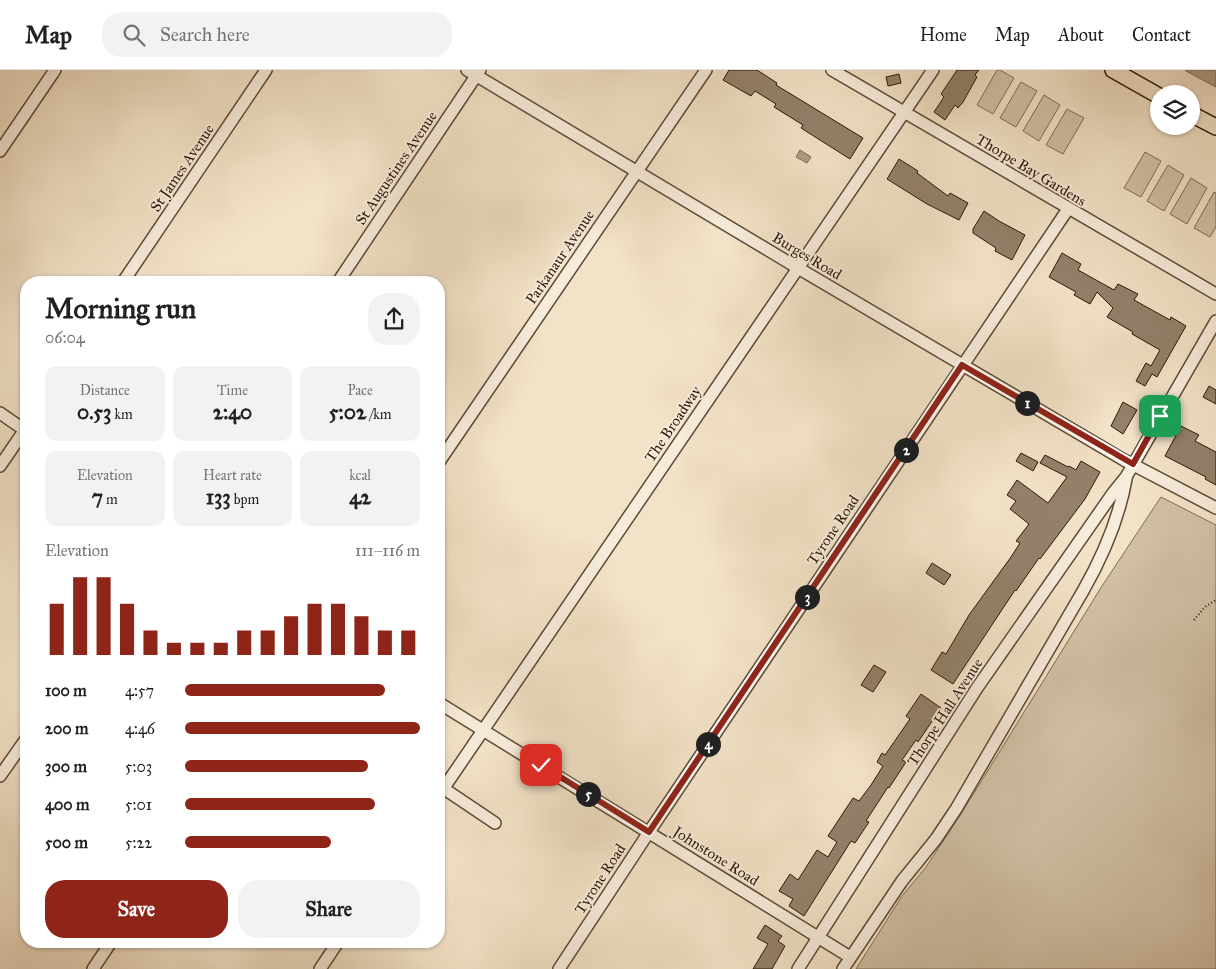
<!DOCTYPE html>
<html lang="en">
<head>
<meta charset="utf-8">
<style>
	body { margin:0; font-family:"IM FELL Great Primer",serif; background:#f2f2f2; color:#202124; height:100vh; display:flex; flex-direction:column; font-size:19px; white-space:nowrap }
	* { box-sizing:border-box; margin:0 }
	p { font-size:16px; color:#757577 }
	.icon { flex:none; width:28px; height:28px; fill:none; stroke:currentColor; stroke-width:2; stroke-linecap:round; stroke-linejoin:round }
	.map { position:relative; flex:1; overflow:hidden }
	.side { position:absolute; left:20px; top:206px; width:425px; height:672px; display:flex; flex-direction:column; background:#fff; border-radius:20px; box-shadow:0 1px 4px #0004 }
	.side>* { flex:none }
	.tools { position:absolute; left:1150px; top:15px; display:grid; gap:10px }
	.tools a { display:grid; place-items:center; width:50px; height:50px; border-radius:50%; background:#fff; box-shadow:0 1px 4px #0004; font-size:25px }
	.pin { position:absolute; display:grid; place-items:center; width:42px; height:42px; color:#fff; margin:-21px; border-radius:10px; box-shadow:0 2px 8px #0006 }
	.km { position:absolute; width:25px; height:25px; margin:-12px; border-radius:50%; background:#222; color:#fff; font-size:14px; line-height:25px; text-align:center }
	.round { display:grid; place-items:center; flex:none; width:52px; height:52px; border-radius:20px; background:#f2f2f2 }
	.headline { display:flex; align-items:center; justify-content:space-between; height:85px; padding:0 25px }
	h1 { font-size:28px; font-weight:800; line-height:38px }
	.metrics { display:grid; grid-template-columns:repeat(3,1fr); gap:8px; height:85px; padding:5px 25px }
	.metrics div { display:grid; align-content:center; border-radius:12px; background:#f2f2f2; text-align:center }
	.metrics b { font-size:21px; font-weight:800 }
	.metrics small { font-size:14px; font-weight:400 }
	.metrics p { font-size:14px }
	.chart { height:140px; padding:10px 25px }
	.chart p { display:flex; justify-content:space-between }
	.chart svg { width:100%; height:90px; margin-top:5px; stroke:#8f2418; stroke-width:6 }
	.button { display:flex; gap:10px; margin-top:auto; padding:10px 25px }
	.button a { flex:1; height:58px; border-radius:20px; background:#8f2418; color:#fff; font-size:20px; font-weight:800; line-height:58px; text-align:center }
	.button a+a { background:#f2f2f2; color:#202124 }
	ul { padding:0 25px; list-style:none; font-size:16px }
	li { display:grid; grid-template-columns:80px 60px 1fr; align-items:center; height:38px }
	li i { height:12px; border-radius:6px; background:#8f2418 }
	header { display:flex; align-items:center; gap:30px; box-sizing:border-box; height:70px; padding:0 25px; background:#fff; border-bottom:1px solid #e0e0e0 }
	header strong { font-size:24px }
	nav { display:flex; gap:28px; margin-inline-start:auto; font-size:18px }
	.search { width:350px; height:45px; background:#f2f2f2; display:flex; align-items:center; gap:12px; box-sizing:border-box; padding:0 18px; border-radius:20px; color:#757577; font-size:19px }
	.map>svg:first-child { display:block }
	.green { fill:#d1c0a6; stroke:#7f6c56 }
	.water { fill:#af9d86; stroke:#7b6853 }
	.building { fill:#93816b; stroke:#2d1807 }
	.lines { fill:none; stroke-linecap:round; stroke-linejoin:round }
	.minor-casing { stroke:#5e4a37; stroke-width:14 }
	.major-casing { stroke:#2d1807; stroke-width:18 }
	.path { stroke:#2d1807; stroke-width:2; stroke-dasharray:1 2.5; stroke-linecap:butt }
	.minor { stroke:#f7ecdb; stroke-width:11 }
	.major { stroke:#f2e2c7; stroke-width:15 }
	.route-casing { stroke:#fff; stroke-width:10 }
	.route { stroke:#8f2418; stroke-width:6 }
	.labels { text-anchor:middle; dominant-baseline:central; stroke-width:4; stroke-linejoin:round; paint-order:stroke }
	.street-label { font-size:15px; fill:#2d1807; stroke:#f7ecdb }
</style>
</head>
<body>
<header>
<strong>Map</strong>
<div class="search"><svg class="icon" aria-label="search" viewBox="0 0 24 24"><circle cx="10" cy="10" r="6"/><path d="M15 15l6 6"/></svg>Search here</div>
<nav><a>Home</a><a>Map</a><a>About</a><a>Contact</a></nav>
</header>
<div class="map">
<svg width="1216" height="899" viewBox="0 0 1216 899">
	<rect width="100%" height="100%" fill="#f2e2c7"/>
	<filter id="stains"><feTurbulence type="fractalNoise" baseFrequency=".004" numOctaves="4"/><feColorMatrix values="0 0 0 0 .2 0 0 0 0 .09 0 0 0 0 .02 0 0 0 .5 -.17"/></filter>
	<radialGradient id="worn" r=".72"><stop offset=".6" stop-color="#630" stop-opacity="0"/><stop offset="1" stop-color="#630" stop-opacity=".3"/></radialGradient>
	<g class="green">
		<polygon points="997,0 1000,0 1014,8 993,44 977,35"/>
		<polygon points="1021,12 1037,21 1016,57 1000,48"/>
		<polygon points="1044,25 1060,35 1039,71 1023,61"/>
		<polygon points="1067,39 1084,48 1063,84 1046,75"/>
		<polygon points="1145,82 1161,91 1141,127 1124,118"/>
		<polygon points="1168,95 1184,105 1164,141 1147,131"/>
		<polygon points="1191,108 1207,118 1187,154 1170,144"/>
		<polygon points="1214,122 1216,123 1216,157 1210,167 1194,158"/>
		<polygon points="1161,427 1216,455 1216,899 856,899 902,826 926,797 961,744 1102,516"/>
	</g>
	<g class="water">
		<polygon points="1185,0 1216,0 1216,17 1186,1"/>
		<polygon points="800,80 811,87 807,93 796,87"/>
	</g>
	<g class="building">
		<polygon points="729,0 757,0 777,13 776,15 863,68 850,89 801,58 803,55 774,37 776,34 755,21 751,26 723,10"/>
		<polygon points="957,0 979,0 975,5 977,7 963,32 958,38 955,35 945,50 934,42 944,27 941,24"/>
		<polygon points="899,4 901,13 888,16 886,7"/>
		<polygon points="899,89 918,101 917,103 948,126 950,123 968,133 959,150 927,134 887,109"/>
		<polygon points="984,141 999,151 1025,165 1012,190 995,181 996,178 973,163 973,159"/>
		<polygon points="1062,183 1081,194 1078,200 1114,220 1118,214 1138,224 1134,230 1170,250 1171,247 1186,256 1157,307 1152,304 1145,316 1136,311 1146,293 1151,296 1160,280 1132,264 1133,262 1107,247 1113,238 1097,222 1090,234 1074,225 1076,222 1049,207"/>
		<polygon points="1209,316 1216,320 1216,334 1203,327"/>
		<polygon points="1123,332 1137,340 1123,364 1111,356"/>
		<polygon points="1181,356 1199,365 1195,371 1216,382 1216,415 1205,409 1206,407 1165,386"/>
		<polygon points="1021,383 1038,392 1033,401 1016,391"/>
		<polygon points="1045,385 1068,397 1069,396 1076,400 1081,391 1100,402 1085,429 1040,489 1039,488 1016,521 1015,520 953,614 931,600 942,582 946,584 969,545 1011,487 1020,473 1016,471 1029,454 1010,439 1016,431 1007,425 1017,410 1048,433 1067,407 1040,393"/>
		<polygon points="932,493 951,505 944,515 926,503"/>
		<polygon points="874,595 886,602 873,622 861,615"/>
		<polygon points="921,624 941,638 918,672 916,670 902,690 906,692 889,718 888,717 866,751 869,752 855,773 851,771 804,846 789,836 793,829 779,821 790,804 798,810 817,780 828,787 837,772 828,766 853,728 859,731 871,715 883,696 877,692 882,683 885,685 910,649 906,646"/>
		<polygon points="765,855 782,866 778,871 785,876 772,899 753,899 768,874 757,868"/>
	</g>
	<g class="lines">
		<defs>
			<g id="minor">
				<polyline points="467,0 798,198 1124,390 1216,438"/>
				<polyline points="832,0 1216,224"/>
				<polyline points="0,81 55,0"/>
				<polyline points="123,212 266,0"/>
				<polyline points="338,212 480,0"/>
				<polyline points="0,343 26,361"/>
				<polyline points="439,392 706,0"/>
				<polyline points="0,396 26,358"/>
				<polyline points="439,633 850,887"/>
				<polyline points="0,706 26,669"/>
				<polyline points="443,718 495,753"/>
				<polyline points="439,725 933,0"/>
				<polyline points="93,899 111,872"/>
				<polyline points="320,899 338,872"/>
				<polyline points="559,899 649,762 1068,139"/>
				<polyline points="798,899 977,618 1113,423 1126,407 1216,251"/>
				<path d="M 843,899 L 902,811 L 936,769 L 956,739 L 1083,521 C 1103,486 1119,449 1126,409"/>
			</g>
			<g id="major">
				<polyline points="1113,0 1159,26"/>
				<polyline points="1191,44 1216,57"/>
			</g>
		</defs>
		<use href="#minor" class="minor-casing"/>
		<use href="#major" class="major-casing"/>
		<polyline class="path" points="1194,550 1205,537 1216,530"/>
		<use href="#minor" class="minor"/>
		<use href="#major" class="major"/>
	</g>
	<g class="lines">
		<defs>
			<polyline id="route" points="541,695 649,762 962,295 1133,394 1160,346"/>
		</defs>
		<use href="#route" class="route-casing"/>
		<use href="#route" class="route"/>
	</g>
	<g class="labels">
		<g class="street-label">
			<text transform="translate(182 98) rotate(-56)">St James Avenue</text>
			<text transform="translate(396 98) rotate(-56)">St Augustines Avenue</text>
			<text transform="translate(1031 100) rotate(31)">Thorpe Bay Gardens</text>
			<text transform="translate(807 186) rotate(31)">Burges Road</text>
			<text transform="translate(560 187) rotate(-56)">Parkanaur Avenue</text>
			<text transform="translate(673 354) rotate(-56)">The Broadway</text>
			<text transform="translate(833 460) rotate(-56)">Tyrone Road</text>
			<text transform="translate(945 642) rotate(-57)">Thorpe Hall Avenue</text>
			<text transform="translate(716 786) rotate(32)">Johnstone Road</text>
			<text transform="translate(600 809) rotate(-57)">Tyrone Road</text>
		</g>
	</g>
	<rect width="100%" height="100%" filter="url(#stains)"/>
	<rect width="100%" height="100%" fill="url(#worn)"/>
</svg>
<div class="tools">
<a><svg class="icon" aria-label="layers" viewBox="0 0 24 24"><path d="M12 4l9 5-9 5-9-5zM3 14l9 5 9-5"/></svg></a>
</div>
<div class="pin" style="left:1160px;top:346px;background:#1e9e55"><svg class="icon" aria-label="arrive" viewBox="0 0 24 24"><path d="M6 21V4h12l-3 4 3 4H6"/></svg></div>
<div class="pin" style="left:541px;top:695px;background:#d93025"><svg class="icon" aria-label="check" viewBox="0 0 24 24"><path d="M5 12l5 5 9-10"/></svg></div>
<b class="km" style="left:1027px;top:333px">1</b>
<b class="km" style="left:906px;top:380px">2</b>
<b class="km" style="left:807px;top:527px">3</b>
<b class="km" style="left:708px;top:674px">4</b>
<b class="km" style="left:588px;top:724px">5</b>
<section class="side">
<div class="headline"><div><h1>Morning run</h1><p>06:04</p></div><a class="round"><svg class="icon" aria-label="share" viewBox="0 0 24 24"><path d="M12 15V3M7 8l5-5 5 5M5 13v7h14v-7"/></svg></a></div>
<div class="metrics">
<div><p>Distance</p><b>0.53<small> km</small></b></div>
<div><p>Time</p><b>2:40</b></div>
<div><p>Pace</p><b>5:02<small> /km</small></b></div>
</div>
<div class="metrics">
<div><p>Elevation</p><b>7<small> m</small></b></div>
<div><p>Heart rate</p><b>133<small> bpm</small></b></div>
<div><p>kcal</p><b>42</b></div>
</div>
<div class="chart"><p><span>Elevation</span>111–116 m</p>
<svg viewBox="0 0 160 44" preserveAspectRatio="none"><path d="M5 44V19M15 44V6M25 44V6M35 44V19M45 44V32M55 44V38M65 44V38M75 44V38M85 44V32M95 44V32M105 44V25M115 44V19M125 44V19M135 44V25M145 44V32M155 44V32"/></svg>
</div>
<ul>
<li><b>100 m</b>4:57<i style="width:85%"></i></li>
<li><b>200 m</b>4:46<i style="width:100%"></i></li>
<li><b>300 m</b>5:03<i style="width:78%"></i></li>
<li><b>400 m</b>5:01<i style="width:81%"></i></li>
<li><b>500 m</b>5:22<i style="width:62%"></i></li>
</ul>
<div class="button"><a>Save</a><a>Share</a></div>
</section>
</div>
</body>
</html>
